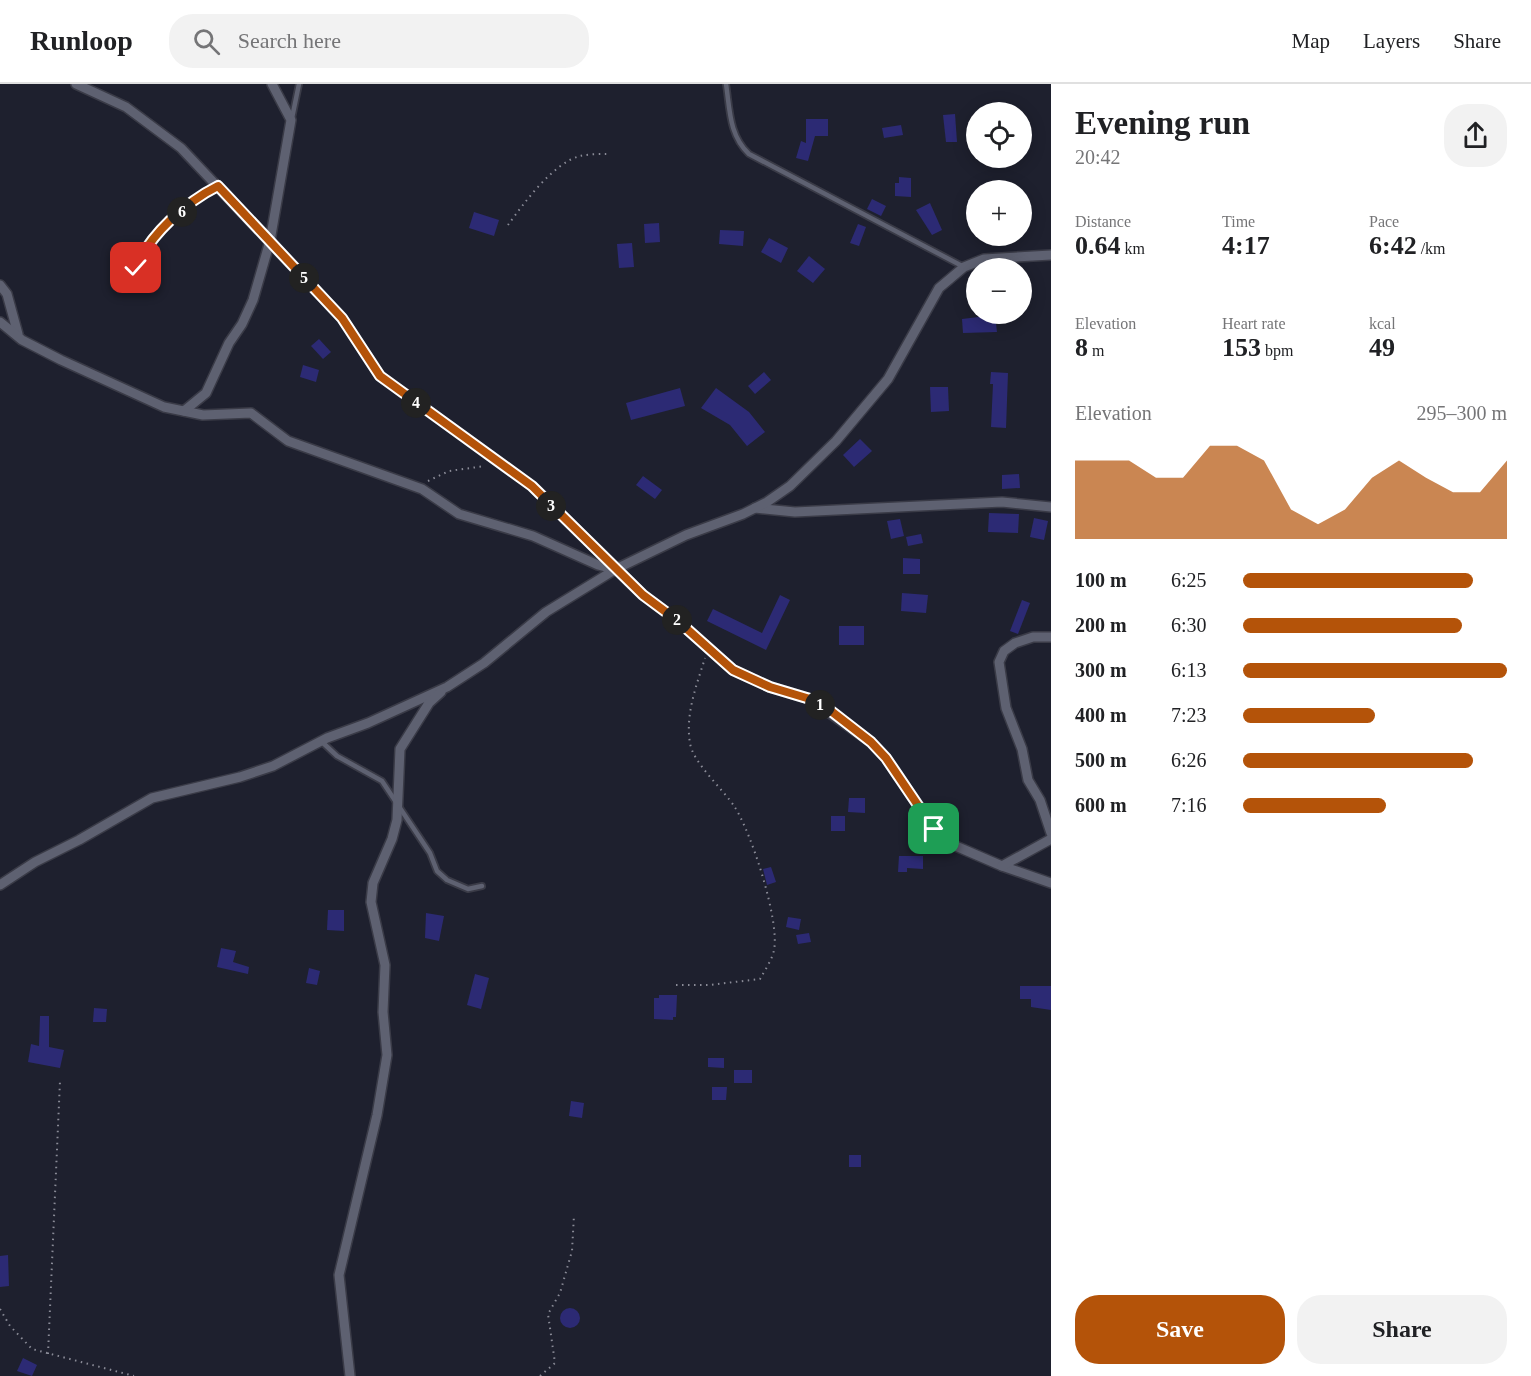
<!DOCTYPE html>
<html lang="en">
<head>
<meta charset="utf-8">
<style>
	body { margin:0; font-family:Georgia,serif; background:#f2f2f2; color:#202124; height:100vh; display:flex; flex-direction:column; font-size:22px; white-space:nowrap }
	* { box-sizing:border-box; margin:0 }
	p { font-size:20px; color:#757577 }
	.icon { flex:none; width:33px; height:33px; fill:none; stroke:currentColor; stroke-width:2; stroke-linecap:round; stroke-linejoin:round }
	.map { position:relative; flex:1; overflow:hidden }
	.sheet { display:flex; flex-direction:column; background:#fff; width:480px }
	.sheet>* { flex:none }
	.controls { position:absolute; left:966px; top:18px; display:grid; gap:12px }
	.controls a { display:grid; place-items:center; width:66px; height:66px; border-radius:50%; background:#fff; box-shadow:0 3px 15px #0003; font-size:30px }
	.pin { position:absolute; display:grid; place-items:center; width:51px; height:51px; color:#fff; margin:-26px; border-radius:12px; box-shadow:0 3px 9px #0006 }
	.km { position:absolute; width:30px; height:30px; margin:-15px; border-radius:50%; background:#222; color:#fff; font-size:16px; line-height:30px; text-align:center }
	.round { display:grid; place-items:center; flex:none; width:63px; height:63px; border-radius:24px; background:#f2f2f2 }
	.head { display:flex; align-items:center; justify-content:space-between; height:102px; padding:0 24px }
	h1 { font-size:33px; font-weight:800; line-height:45px }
	.figures { display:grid; grid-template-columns:repeat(3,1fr); gap:9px; height:102px; padding:6px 24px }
	.figures div { display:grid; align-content:center }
	.figures b { font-size:26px; font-weight:800 }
	.figures small { font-size:16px; font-weight:400 }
	.figures p { font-size:16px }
	.chart { height:168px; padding:12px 24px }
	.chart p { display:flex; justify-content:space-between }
	.chart svg { width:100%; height:108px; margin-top:6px; fill:#b45309; opacity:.7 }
	.action { display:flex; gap:12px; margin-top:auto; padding:12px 24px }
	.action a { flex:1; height:69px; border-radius:24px; background:#b45309; color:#fff; font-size:24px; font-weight:800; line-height:69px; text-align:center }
	.action a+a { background:#f2f2f2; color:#202124 }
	ul { padding:0 24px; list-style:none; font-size:20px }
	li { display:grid; grid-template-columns:96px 72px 1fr; align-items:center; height:45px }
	li i { height:15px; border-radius:8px; background:#b45309 }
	header { display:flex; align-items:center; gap:36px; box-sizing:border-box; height:84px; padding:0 30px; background:#fff; border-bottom:2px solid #e0e0e0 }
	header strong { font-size:28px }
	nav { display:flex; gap:33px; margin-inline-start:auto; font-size:21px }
	.search { width:420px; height:54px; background:#f2f2f2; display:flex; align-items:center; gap:15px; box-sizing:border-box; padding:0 21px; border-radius:24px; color:#757577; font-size:22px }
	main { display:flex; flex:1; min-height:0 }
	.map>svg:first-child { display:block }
	.building { fill:#2c2a74 }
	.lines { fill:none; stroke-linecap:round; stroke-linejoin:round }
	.service-casing { stroke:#3a3b47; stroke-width:8 }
	.minor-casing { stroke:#3a3b47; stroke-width:12 }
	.path { stroke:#8a8b97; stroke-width:2; stroke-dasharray:1.5 4.5; stroke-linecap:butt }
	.service { stroke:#5e6171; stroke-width:4.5 }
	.minor { stroke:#5e6171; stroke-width:9 }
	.route-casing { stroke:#fff; stroke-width:12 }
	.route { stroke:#b45309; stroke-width:8 }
</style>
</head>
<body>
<header>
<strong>Runloop</strong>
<div class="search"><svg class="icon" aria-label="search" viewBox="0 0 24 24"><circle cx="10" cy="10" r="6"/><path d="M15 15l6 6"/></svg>Search here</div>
<nav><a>Map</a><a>Layers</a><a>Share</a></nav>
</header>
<main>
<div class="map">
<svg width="1051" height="1292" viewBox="0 0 1051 1292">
	<rect width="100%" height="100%" fill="#1e202e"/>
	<g class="building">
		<polygon points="955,30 957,58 946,58 943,31"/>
		<polygon points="806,35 828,35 828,52 815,52 808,77 796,74 801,57 806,59"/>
		<polygon points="901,41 903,51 884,54 882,44"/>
		<polygon points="899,93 911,94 911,113 895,112 895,99 899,99"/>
		<polygon points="872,115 886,122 881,132 867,125"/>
		<polygon points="930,119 942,146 932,151 916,126"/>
		<polygon points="474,128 499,136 494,152 469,144"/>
		<polygon points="659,139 660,158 645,159 644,140"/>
		<polygon points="858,140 866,143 859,162 850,159"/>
		<polygon points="720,146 744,147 743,162 719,160"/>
		<polygon points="769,154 788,164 781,179 761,168"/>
		<polygon points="632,159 634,183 619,184 617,160"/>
		<polygon points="809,172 825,185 813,199 797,187"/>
		<polygon points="995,231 997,248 963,249 962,235"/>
		<polygon points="319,255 331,268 323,275 311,262"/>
		<polygon points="303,281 319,286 316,298 300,293"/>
		<polygon points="764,288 771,296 755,310 748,302"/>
		<polygon points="991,288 1008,289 1006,344 991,343 993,300 990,300"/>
		<polygon points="930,303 948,303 949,327 931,328"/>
		<polygon points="680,304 685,322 631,336 626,319"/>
		<polygon points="716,304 749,328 765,348 747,362 730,341 701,324"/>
		<polygon points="860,355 872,367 854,383 843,371"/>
		<polygon points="1019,390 1020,404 1002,405 1002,391"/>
		<polygon points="643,392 662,406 655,415 636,401"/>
		<polygon points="989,429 1019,430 1018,449 988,448"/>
		<polygon points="1034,434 1048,437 1044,456 1030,453"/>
		<polygon points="900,435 904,452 891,455 887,437"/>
		<polygon points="921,450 923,459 908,462 906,453"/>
		<polygon points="903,474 920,475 920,490 903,490"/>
		<polygon points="902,509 928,511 926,529 901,527"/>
		<polygon points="780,511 790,516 766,566 707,537 713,525 762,549"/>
		<polygon points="1022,516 1030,519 1018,550 1010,547"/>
		<rect x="839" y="542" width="25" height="19"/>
		<polygon points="849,714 865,714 865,729 848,728"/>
		<rect x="831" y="732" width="14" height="15"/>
		<polygon points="899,772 923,772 923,785 907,784 907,788 898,788"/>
		<polygon points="771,783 776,798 767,801 763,785"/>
		<polygon points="328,826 344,826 344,847 327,846"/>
		<polygon points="426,829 444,832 439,857 425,854"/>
		<polygon points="788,833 801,835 799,846 786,843"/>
		<polygon points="809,849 811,858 798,860 796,851"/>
		<polygon points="221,864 236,867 233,878 249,883 248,890 217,883"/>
		<polygon points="309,884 320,887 317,901 306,899"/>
		<polygon points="475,890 489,894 481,925 467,921"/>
		<polygon points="1020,902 1051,902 1051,926 1031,923 1031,915 1020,915"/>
		<polygon points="659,911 677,911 676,933 673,933 673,936 654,935 654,914 659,914"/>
		<polygon points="94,924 107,925 106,938 93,938"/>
		<polygon points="40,932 49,932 49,963 64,966 60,984 28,978 31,960 39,962"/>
		<polygon points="708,974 724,974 724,984 708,983"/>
		<rect x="734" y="986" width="18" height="13"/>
		<polygon points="712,1003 727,1003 726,1016 712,1016"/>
		<polygon points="571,1017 584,1019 582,1034 569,1032"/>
		<rect x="849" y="1071" width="12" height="12"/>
		<polygon points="8,1171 9,1202 0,1203 0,1172"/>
		<circle cx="570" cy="1234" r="10"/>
		<polygon points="23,1274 37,1281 32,1292 17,1287"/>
	</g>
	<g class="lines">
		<defs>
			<g id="service">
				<path d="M 726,0 C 730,26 729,51 749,70 L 964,183"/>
				<polyline points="292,34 299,0"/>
				<polyline points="321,657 337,672 382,697 430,769 437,787 447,796 468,805 482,802"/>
			</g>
			<g id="minor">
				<polyline points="76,0 126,23 181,64 342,234 380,292 532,402 643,511 678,537 733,586 770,603 810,615 871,658 886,674 934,745 951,760 1002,782 1051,799"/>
				<polyline points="0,201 7,210 18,250"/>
				<polyline points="0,238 22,256 61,276 164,323 203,331 251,329 288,357 422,405 459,430 533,452 598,481 613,485"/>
				<polyline points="184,327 206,309 229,259 242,240 253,216 270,157 291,36 272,0"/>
				<polyline points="755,424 795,428 1002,418 1051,423"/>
				<polyline points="1051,553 1033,553 1015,559 1004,567 999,578 1006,624 1022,665 1028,696 1040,716 1051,749"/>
				<polyline points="1002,782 1051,755"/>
				<polyline points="0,801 35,778 79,756 152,714 240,693 273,682 327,654 368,639 447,603 484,579 546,528 616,485 686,451 743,430 767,418 790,402 836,357 888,295 939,204 964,183 984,175 1051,171"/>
				<polyline points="350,1292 339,1191 377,1031 387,971 383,928 385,881 371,818 373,799 392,755 397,736 400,665 429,619 441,608"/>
			</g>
		</defs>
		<use href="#service" class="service-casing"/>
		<use href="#minor" class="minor-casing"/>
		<g class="path">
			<path d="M 508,141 C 524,119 553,79 580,72 C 589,70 600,70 609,70"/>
			<path d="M 136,184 C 148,153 181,124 209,107"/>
			<polyline points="428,397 449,387 485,382"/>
			<path d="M 676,901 L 709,901 L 760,895 C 765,886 772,876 774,866 C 780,837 751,747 734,722 C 722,704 693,679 690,659 C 685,630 697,600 705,574"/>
			<polyline points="0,1225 10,1242 32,1265 134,1292"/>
			<polyline points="48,1270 60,997"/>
			<polyline points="540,1292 555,1279 548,1230 560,1209 572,1167 574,1131"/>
		</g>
		<use href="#service" class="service"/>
		<use href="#minor" class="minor"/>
	</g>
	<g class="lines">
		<defs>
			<path id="route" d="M 136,184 C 149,151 186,118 218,102 L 342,234 L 380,292 L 532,402 L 643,511 L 678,537 L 733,586 L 770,603 L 810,615 L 831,627 L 871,658 L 886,674 L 934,745"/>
		</defs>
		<use href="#route" class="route-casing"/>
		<use href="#route" class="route"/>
	</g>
</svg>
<div class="controls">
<a><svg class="icon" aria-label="locate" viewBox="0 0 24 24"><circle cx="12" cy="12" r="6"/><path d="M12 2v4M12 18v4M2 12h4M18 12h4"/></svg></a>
<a>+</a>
<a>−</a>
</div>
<div class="pin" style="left:934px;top:745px;background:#1e9e55"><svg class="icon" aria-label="arrive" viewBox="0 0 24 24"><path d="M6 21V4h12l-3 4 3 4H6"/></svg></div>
<div class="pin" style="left:136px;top:184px;background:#d93025"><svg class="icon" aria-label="check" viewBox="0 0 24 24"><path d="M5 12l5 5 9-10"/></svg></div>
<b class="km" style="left:820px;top:621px">1</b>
<b class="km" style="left:677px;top:536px">2</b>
<b class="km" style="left:551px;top:422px">3</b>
<b class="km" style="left:416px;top:319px">4</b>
<b class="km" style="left:304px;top:194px">5</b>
<b class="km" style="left:182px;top:128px">6</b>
</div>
<section class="sheet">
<div class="head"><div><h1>Evening run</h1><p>20:42</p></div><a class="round"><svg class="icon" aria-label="share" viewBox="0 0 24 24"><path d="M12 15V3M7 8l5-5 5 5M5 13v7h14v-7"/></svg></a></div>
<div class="figures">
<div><p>Distance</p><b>0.64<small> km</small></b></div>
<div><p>Time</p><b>4:17</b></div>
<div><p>Pace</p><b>6:42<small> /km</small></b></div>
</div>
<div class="figures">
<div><p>Elevation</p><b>8<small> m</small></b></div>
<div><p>Heart rate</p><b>153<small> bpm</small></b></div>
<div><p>kcal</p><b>49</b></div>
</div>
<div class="chart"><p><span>Elevation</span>295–300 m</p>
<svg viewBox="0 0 160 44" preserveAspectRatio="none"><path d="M0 44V12L10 12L20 12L30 19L40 19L50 6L60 6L70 12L80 32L90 38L100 32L110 19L120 12L130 19L140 25L150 25L160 12V44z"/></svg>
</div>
<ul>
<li><b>100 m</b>6:25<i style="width:87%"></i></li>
<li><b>200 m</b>6:30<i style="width:83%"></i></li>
<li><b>300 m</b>6:13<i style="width:100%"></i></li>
<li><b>400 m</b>7:23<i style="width:50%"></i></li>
<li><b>500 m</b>6:26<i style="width:87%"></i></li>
<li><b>600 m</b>7:16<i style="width:54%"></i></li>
</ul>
<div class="action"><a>Save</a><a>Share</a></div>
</section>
</main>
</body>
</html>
